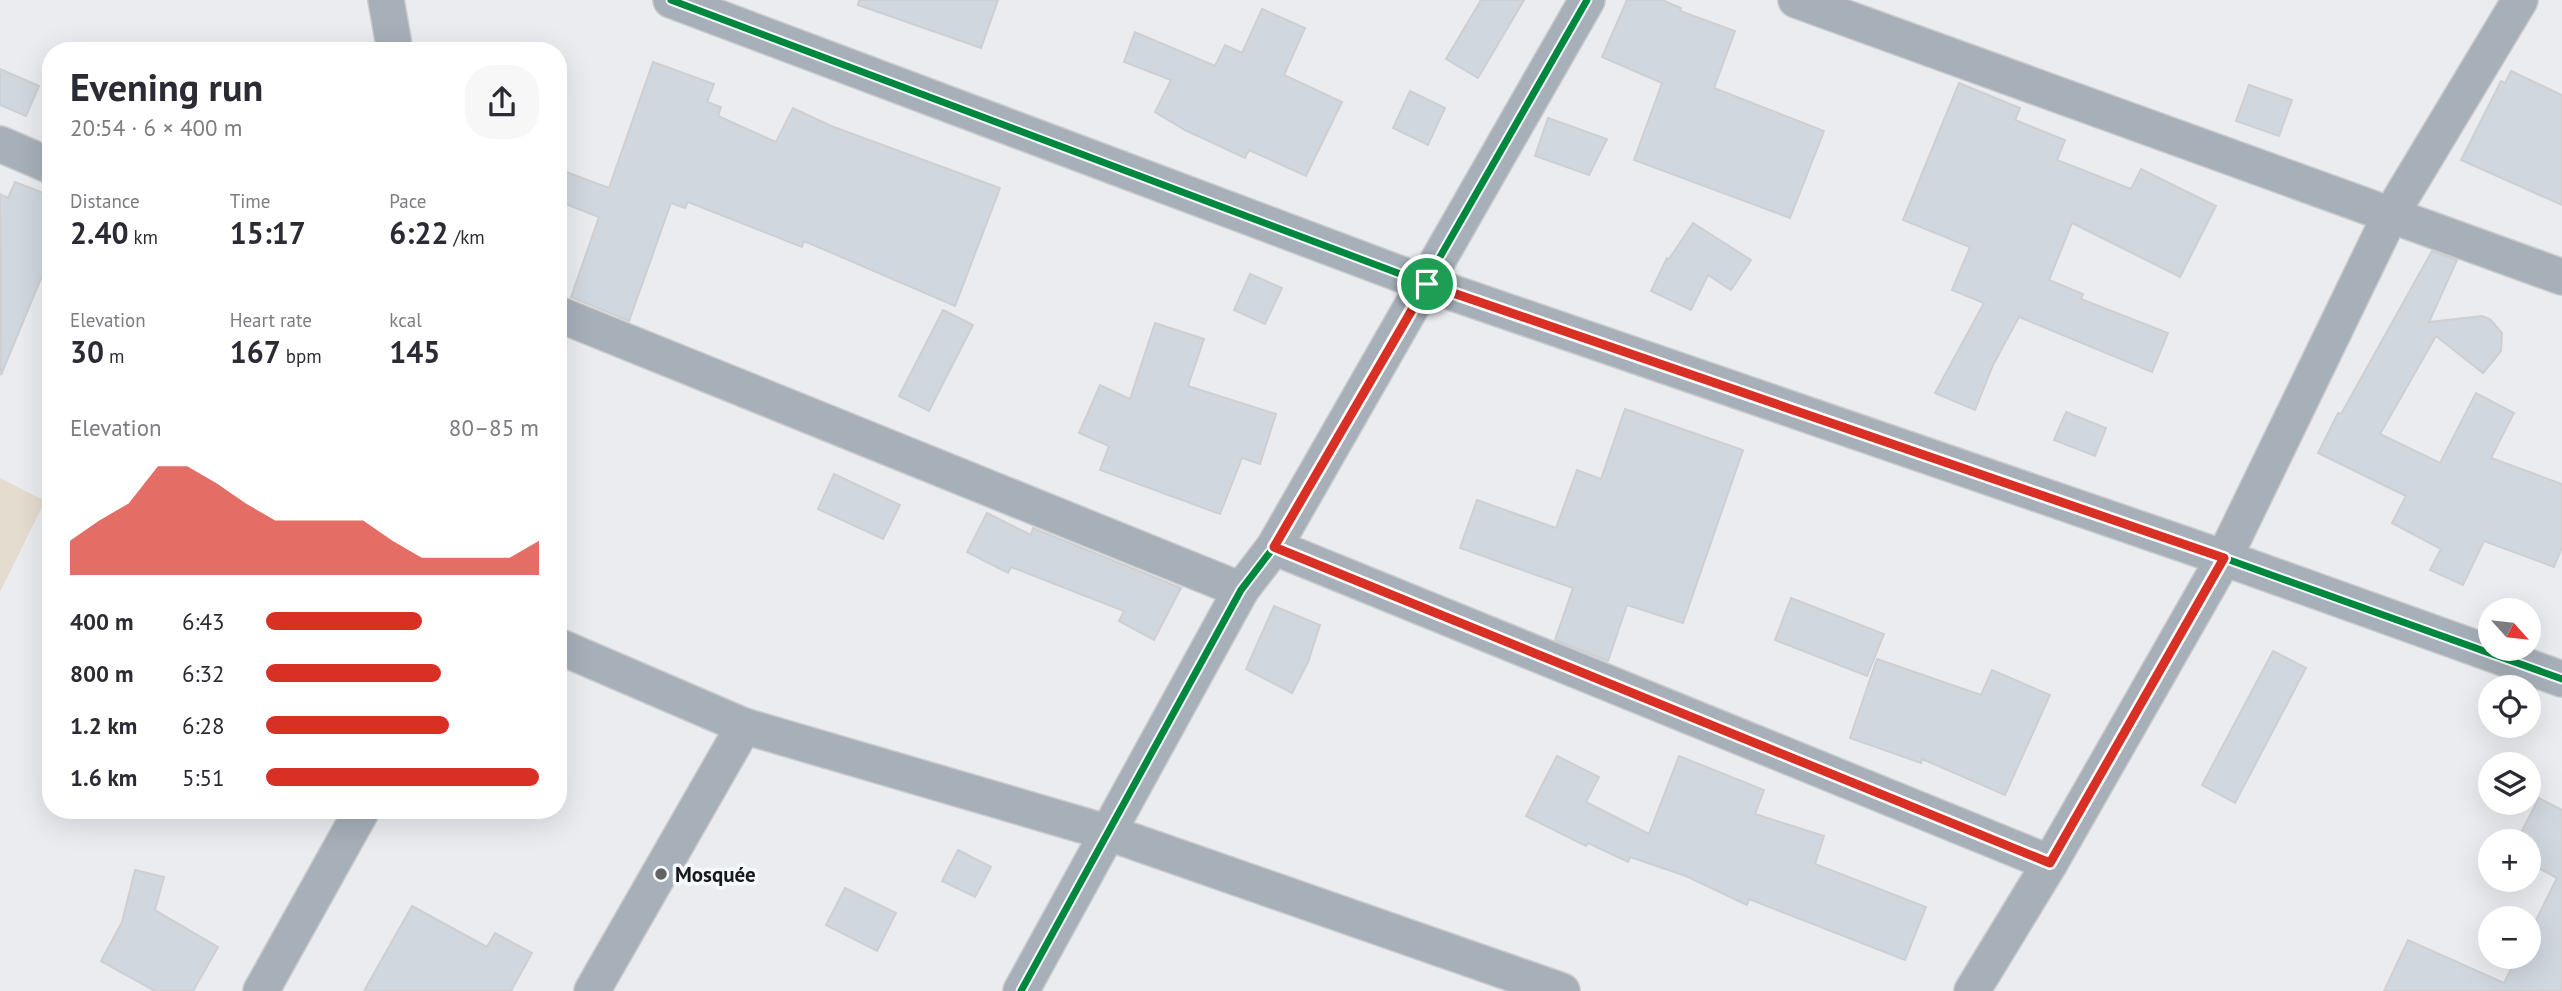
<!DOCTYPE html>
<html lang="en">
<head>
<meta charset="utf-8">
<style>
	body { margin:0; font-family:"PT Sans",sans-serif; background:#f7f7f7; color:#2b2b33; height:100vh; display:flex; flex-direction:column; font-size:26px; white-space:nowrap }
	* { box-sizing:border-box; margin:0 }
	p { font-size:23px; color:#7c7c81 }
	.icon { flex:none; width:38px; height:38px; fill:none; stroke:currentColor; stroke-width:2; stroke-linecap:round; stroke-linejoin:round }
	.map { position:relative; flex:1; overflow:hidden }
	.sheet { position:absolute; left:42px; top:42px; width:525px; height:777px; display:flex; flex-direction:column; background:#fff; border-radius:28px; box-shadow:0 7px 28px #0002 }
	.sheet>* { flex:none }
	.needle { width:46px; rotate:117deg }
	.tools { position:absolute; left:2478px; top:598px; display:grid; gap:14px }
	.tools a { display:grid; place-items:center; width:63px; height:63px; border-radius:50%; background:#fff; box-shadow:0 7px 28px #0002; font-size:35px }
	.pin { position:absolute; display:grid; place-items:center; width:60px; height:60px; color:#fff; margin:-30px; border:4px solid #fff; border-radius:50%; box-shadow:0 2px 7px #0007 }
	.round { display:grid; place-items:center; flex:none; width:74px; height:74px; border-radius:28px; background:#f7f7f7 }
	.headline { display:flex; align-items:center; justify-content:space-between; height:119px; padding:0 28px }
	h1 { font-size:38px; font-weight:700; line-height:52px }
	.stats { display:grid; grid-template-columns:repeat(3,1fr); gap:10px; height:119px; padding:7px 28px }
	.stats div { display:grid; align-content:center }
	.stats b { font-size:30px; font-weight:700 }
	.stats small { font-size:19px; font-weight:400 }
	.stats p { font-size:19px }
	.chart { height:196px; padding:14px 28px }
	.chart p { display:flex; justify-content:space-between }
	.chart svg { width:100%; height:126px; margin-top:7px; fill:#d93025; opacity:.7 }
	ul { padding:0 28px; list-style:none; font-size:23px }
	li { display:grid; grid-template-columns:112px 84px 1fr; align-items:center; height:52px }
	li i { height:18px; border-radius:9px; background:#d93025 }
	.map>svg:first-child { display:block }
	.green { fill:#e4dccf }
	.building { fill:#d1d7df; stroke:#cecfd2; stroke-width:2 }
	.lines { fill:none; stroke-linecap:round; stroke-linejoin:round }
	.minor-casing { stroke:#c9cacc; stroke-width:38 }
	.minor { stroke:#a7afb8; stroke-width:35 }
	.cycleway-casing { stroke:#f5f9fe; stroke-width:11 }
	.cycleway { stroke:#00873e; stroke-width:7 }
	.route-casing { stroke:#fff; stroke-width:14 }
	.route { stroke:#d93025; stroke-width:9 }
	.poi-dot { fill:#626365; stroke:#f5f9fe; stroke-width:2.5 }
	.labels { text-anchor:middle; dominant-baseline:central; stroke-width:7; stroke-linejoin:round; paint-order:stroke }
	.poi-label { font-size:21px; font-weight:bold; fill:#18191b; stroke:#f5f9fe; text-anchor:start }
</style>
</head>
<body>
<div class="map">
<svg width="2562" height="991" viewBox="0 0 2562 991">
	<rect width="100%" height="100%" fill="#eaecef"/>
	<polygon class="green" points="0,478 45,501 0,592"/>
	<g class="building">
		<polygon points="859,0 998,0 981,48 858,5"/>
		<polygon points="1481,0 1524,0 1478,78 1446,59"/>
		<polygon points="1627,0 1662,0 1681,8 1680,11 1735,31 1714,88 1824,131 1790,218 1634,160 1662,83 1602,57"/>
		<polygon points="1262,9 1305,28 1284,75 1342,102 1306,176 1249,150 1245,158 1185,130 1155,112 1171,80 1124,62 1135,32 1215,66 1225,45 1242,53"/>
		<polygon points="653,62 714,84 707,102 721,107 718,116 776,142 793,108 831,126 1000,188 955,306 804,241 802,247 688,202 685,208 671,203 629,321 571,297 599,217 558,201 558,169 609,188"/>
		<polygon points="0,69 39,86 26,116 0,105"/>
		<polygon points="2511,71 2562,95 2562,205 2461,160 2501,81 2505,83"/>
		<polygon points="1959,83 2020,108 2015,120 2065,140 2057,160 2131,189 2141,169 2216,206 2180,277 2072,223 2049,280 2083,294 2081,299 2168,333 2152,372 2019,317 1993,365 1975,410 1935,393 1984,303 1952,290 1970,247 1903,220"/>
		<polygon points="2249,85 2292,100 2279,136 2236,121"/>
		<polygon points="1410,91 1445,108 1428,145 1393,128"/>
		<polygon points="1548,118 1607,139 1589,175 1535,156"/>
		<polygon points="15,182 51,196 51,254 1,375 0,194 8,198"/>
		<polygon points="1693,223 1751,260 1731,290 1708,275 1691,310 1651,291 1667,258 1669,259"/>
		<polygon points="2432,251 2457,260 2429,322 2482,316 2490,319 2502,333 2501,351 2483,373 2436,336 2380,434 2440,463 2476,393 2514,413 2491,458 2562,484 2562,547 2554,567 2484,541 2463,585 2430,570 2441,549 2392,523 2406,496 2318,453 2338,413 2341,414"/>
		<polygon points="1250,274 1282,288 1265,324 1234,310"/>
		<polygon points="943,310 973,325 929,411 899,396"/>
		<polygon points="1155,323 1204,339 1188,386 1276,414 1260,464 1242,458 1220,514 1100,470 1109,446 1079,433 1100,385 1130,399"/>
		<polygon points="1625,409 1743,450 1683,623 1627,605 1608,661 1555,640 1573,588 1460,548 1477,500 1556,528 1577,470 1601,479"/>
		<polygon points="2066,412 2106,428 2095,456 2054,440"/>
		<polygon points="834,474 900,505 883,539 818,509"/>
		<polygon points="987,513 1031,535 1033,528 1181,588 1154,640 1119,621 1124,611 1011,567 1008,573 967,552"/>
		<polygon points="1791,598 1884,634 1867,676 1775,640"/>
		<polygon points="1274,606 1320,625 1308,662 1292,693 1246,669"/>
		<polygon points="2273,651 2306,668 2235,803 2202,785"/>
		<polygon points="1877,659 1981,695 1992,670 2050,695 2005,795 1922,759 1921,763 1850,738"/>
		<polygon points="1557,756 1599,777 1586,802 1649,834 1679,756 1764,790 1755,814 1824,836 1815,864 1926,907 1905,960 1749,899 1747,905 1686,876 1630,857 1628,862 1588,843 1586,846 1526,816"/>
		<polygon points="2539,798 2562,810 2562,991 2384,991 2408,940 2504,983 2517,957 2529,957 2529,934 2557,878 2529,863 2529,842 2516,842"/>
		<polygon points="958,850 991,867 975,897 942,881"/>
		<polygon points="135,870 164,877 155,910 218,947 193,991 155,991 101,961 122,922"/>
		<polygon points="845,888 896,913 877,951 826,925"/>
		<polygon points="412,906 487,947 495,933 532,953 511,991 364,991"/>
	</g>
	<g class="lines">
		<defs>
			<g id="minor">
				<polyline points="386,0 395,51"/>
				<polyline points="671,0 1427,284 2224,558 2562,679"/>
				<polyline points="1796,0 2562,277"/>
				<polyline points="0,144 51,166"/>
				<polyline points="558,314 1241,590"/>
				<polyline points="1274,547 2050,863"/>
				<polyline points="558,646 744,726 1109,833 1562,991"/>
				<polyline points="261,991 362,810"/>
				<polyline points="592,991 744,726"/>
				<polyline points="1021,991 1241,590 1274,547 1587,0"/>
				<polyline points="1972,991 2050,863 2224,558 2390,216 2520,0"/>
			</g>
		</defs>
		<use href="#minor" class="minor-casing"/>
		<use href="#minor" class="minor"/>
		<defs>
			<g id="cycleway">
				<polyline points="671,0 1427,284 2224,558 2562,679"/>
				<polyline points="1021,991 1241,590 1274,547 1587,0"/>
			</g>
		</defs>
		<use href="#cycleway" class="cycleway-casing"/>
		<use href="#cycleway" class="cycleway"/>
	</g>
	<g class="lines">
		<defs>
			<polygon id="route" points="1427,284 2224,558 2050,863 1274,547"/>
		</defs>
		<use href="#route" class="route-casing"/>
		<use href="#route" class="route"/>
	</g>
	<circle class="poi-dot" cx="661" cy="874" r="7"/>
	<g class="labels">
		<g class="poi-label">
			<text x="675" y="874">Mosquée</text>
		</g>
	</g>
</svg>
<div class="tools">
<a><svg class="needle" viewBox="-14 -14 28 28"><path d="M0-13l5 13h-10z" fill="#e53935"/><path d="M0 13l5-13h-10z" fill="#7c7c81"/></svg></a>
<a><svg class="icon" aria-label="locate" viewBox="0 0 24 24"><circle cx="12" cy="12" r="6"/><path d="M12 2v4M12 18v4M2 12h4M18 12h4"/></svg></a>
<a><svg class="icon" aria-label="layers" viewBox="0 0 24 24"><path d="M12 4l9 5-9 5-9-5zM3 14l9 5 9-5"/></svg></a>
<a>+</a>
<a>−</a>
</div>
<div class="pin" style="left:1427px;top:284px;background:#1e9e55"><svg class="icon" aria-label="arrive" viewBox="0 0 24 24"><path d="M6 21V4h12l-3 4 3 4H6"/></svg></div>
<section class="sheet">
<div class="headline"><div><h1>Evening run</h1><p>20:54 · 6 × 400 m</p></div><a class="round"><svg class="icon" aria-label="share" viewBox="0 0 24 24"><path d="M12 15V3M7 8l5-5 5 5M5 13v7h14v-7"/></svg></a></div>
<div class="stats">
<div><p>Distance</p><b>2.40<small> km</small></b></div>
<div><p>Time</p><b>15:17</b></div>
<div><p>Pace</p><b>6:22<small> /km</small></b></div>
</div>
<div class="stats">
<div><p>Elevation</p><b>30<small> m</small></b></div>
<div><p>Heart rate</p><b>167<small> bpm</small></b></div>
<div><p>kcal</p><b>145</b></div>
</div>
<div class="chart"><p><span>Elevation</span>80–85 m</p>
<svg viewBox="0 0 160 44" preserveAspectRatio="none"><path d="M0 44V32L10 25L20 19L30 6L40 6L50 12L60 19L70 25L80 25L90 25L100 25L110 32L120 38L130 38L140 38L150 38L160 32V44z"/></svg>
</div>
<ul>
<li><b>400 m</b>6:43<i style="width:57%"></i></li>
<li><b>800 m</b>6:32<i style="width:64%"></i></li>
<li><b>1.2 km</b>6:28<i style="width:67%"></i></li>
<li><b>1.6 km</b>5:51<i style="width:100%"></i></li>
</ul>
</section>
</div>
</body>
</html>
